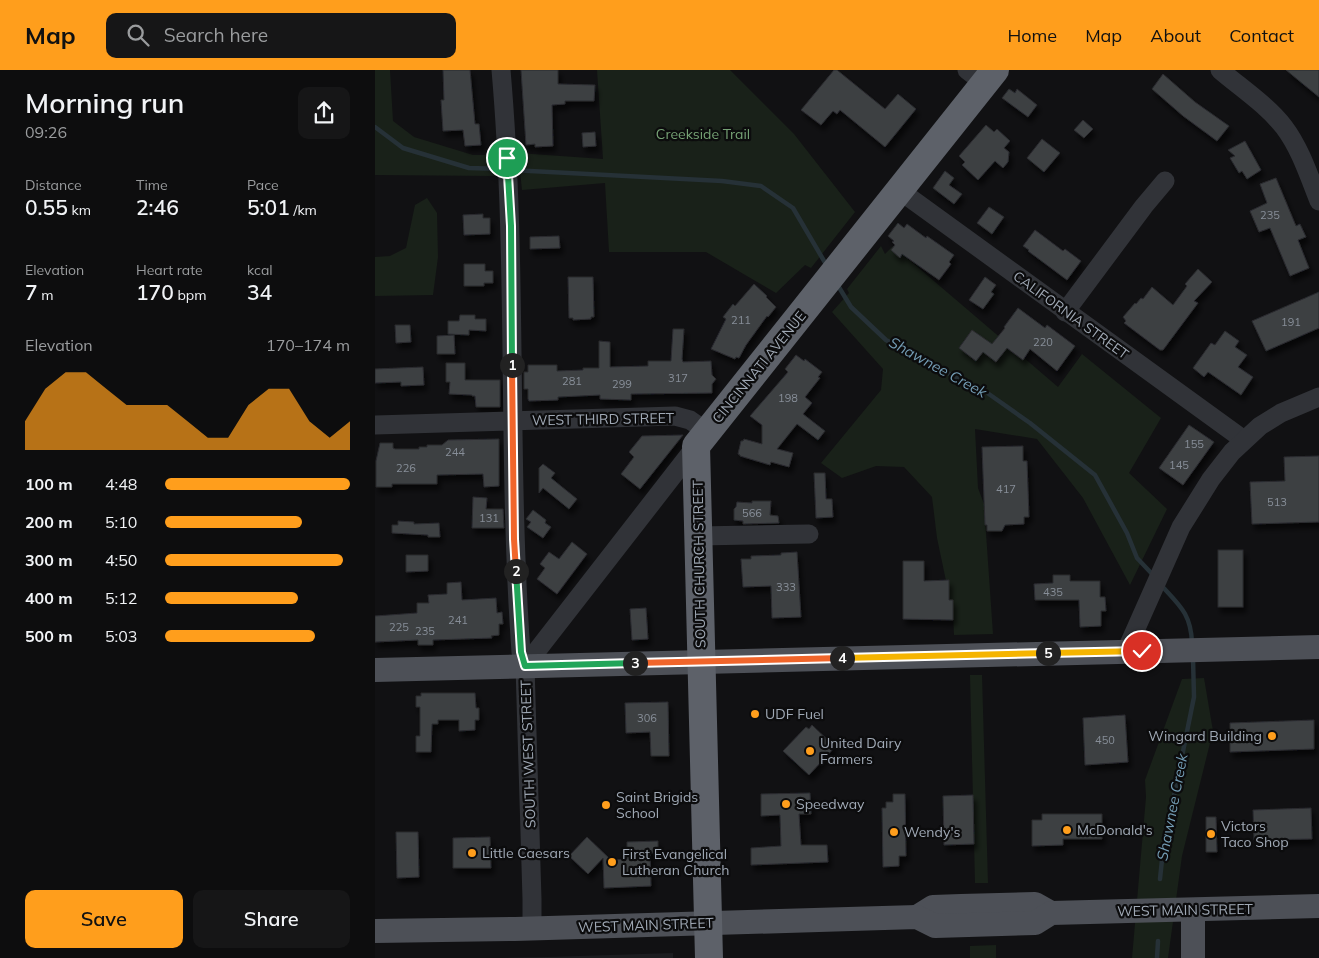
<!DOCTYPE html>
<html lang="en">
<head>
<meta charset="utf-8">
<style>
	body { margin:0; font-family:Mulish,sans-serif; background:#161617; color:#f1f3f6; height:100vh; display:flex; flex-direction:column; font-size:19px; white-space:nowrap }
	* { box-sizing:border-box; margin:0 }
	p { font-size:16px; color:#9a9c9e }
	.icon { flex:none; width:28px; height:28px; fill:none; stroke:currentColor; stroke-width:2; stroke-linecap:round; stroke-linejoin:round }
	.map { position:relative; flex:1; overflow:hidden }
	.sheet { display:flex; flex-direction:column; background:#0d0d0e; width:375px }
	.sheet>* { flex:none }
	.pin { position:absolute; display:grid; place-items:center; width:42px; height:42px; color:#fff; margin:-21px; border:2px solid #fff; border-radius:50%; box-shadow:0 1px 5px #0007 }
	.km { position:absolute; width:25px; height:25px; margin:-12px; border-radius:50%; background:#222; color:#fff; font-size:14px; line-height:25px; text-align:center }
	.round { display:grid; place-items:center; flex:none; width:52px; height:52px; border-radius:10px; background:#161617 }
	.summary { display:flex; align-items:center; justify-content:space-between; height:85px; padding:0 25px }
	h1 { font-size:28px; font-weight:600; line-height:38px }
	.stats { display:grid; grid-template-columns:repeat(3,1fr); gap:8px; height:85px; padding:5px 25px }
	.stats div { display:grid; align-content:center }
	.stats b { font-size:21px; font-weight:600 }
	.stats small { font-size:14px; font-weight:400 }
	.stats p { font-size:14px }
	.chart { height:140px; padding:10px 25px }
	.chart p { display:flex; justify-content:space-between }
	.chart svg { width:100%; height:90px; margin-top:5px; fill:#ff9e1c; opacity:.7 }
	.button { display:flex; gap:10px; margin-top:auto; padding:10px 25px }
	.button a { flex:1; height:58px; border-radius:10px; background:#ff9e1c; color:#111; font-size:20px; font-weight:600; line-height:58px; text-align:center }
	.button a+a { background:#161617; color:#f1f3f6 }
	ul { padding:0 25px; list-style:none; font-size:16px }
	li { display:grid; grid-template-columns:80px 60px 1fr; align-items:center; height:38px }
	li i { height:12px; border-radius:6px; background:#ff9e1c }
	header { display:flex; align-items:center; gap:30px; box-sizing:border-box; height:70px; padding:0 25px; background:#ff9e1c; color:#111 }
	header strong { font-size:24px }
	nav { display:flex; gap:28px; margin-inline-start:auto; font-size:18px }
	.search { width:350px; height:45px; background:#161617; display:flex; align-items:center; gap:12px; box-sizing:border-box; padding:0 18px; border-radius:10px; color:#9a9c9e; font-size:19px }
	main { display:flex; flex:1; min-height:0 }
	.map>svg:first-child { display:block }
	.built { fill:#1c1d20 }
	.green { fill:#192119 }
	.lines { fill:none; stroke-linecap:round; stroke-linejoin:round }
	.stream { stroke:#263137; stroke-width:4.5 }
	.building { fill:#3d3f43; stroke:#2a2b2f; filter:url(#shadow) }
	.minor { stroke:#313338; stroke-width:19 }
	.major { stroke:#4d5057; stroke-width:24 }
	.highway { stroke:#5d6169; stroke-width:28 }
	.split-1-casing { stroke:#fff; stroke-width:10 }
	.split-2-casing { stroke:#fff; stroke-width:10 }
	.split-3-casing { stroke:#fff; stroke-width:10 }
	.split-4-casing { stroke:#fff; stroke-width:10 }
	.split-5-casing { stroke:#fff; stroke-width:10 }
	.split-6-casing { stroke:#fff; stroke-width:10 }
	.split-1 { stroke:#22a559; stroke-width:6 }
	.split-2 { stroke:#f0652b; stroke-width:6 }
	.split-3 { stroke:#22a559; stroke-width:6 }
	.split-4 { stroke:#f0652b; stroke-width:6 }
	.split-5 { stroke:#f5b400; stroke-width:6 }
	.split-6 { stroke:#f5b400; stroke-width:6 }
	.poi-dot { fill:#ff9e1c; stroke:#0c0c0d; stroke-width:2 }
	.labels { text-anchor:middle; dominant-baseline:central; stroke-width:4.5; stroke-linejoin:round; paint-order:stroke }
	.number-label { font-size:11px; fill:#878e98 }
	.park-label { font-size:14px; fill:#76a275; stroke:#0c0c0d }
	.street-label { font-size:14px; fill:#a0a9b5; stroke:#0c0c0d }
	.poi-label { font-size:14px; fill:#a0a9b5; stroke:#0c0c0d; text-anchor:start }
	.water-label { font-size:15px; font-style:italic; fill:#739cb4; stroke:#0c0c0d }
</style>
</head>
<body>
<header>
<strong>Map</strong>
<div class="search"><svg class="icon" aria-label="search" viewBox="0 0 24 24"><circle cx="10" cy="10" r="6"/><path d="M15 15l6 6"/></svg>Search here</div>
<nav><a>Home</a><a>Map</a><a>About</a><a>Contact</a></nav>
</header>
<main>
<section class="sheet">
<div class="summary"><div><h1>Morning run</h1><p>09:26</p></div><a class="round"><svg class="icon" aria-label="share" viewBox="0 0 24 24"><path d="M12 15V3M7 8l5-5 5 5M5 13v7h14v-7"/></svg></a></div>
<div class="stats">
<div><p>Distance</p><b>0.55<small> km</small></b></div>
<div><p>Time</p><b>2:46</b></div>
<div><p>Pace</p><b>5:01<small> /km</small></b></div>
</div>
<div class="stats">
<div><p>Elevation</p><b>7<small> m</small></b></div>
<div><p>Heart rate</p><b>170<small> bpm</small></b></div>
<div><p>kcal</p><b>34</b></div>
</div>
<div class="chart"><p><span>Elevation</span>170–174 m</p>
<svg viewBox="0 0 160 44" preserveAspectRatio="none"><path d="M0 44V30L10 14L20 6L30 6L40 14L50 22L60 22L70 22L80 30L90 38L100 38L110 22L120 14L130 14L140 30L150 38L160 30V44z"/></svg>
</div>
<ul>
<li><b>100 m</b>4:48<i style="width:100%"></i></li>
<li><b>200 m</b>5:10<i style="width:74%"></i></li>
<li><b>300 m</b>4:50<i style="width:96%"></i></li>
<li><b>400 m</b>5:12<i style="width:72%"></i></li>
<li><b>500 m</b>5:03<i style="width:81%"></i></li>
</ul>
<div class="button"><a>Save</a><a>Share</a></div>
</section>
<div class="map">
<svg width="944" height="888" viewBox="0 0 944 888">
	<defs>
		<filter id="shadow"><feDropShadow dx="3" dy="5.5" stdDeviation="2.5" flood-color="#0009"/></filter>
	</defs>
	<rect width="100%" height="100%" fill="#111113"/>
	<polygon class="built" points="298,883 298,888 124,888 172,887"/>
	<g class="green">
		<polygon points="0,0 15,0 18,51 39,67 98,85 121,85 120,106 0,105"/>
		<polygon points="222,0 355,0 419,64 480,142 436,198 430,195 401,223 331,182 234,182 230,113 147,120 143,83 228,89"/>
		<polygon points="52,128 62,143 63,187 58,225 0,226 0,187 15,186 31,178 40,135"/>
		<polygon points="506,176 510,184 518,176 683,317 707,284 786,348 754,403 792,439 755,515 708,428 662,369 600,359 603,418 609,434 618,564 579,565 578,544 562,468 557,427 529,397 501,396 467,408 446,393 506,320 508,299 457,242 474,223 472,219"/>
		<polygon points="595,605 607,605 613,813 600,813"/>
		<polygon points="829,608 838,661 807,786 793,888 757,888 771,727 770,710 807,609"/>
		<polygon points="621,875 621,888 595,888 595,876"/>
	</g>
	<g class="lines">
		<g class="stream">
			<polyline points="0,57 28,78 94,98 128,99"/>
			<polyline points="136,100 347,111 386,116 418,138 452,196"/>
			<polyline points="462,214 476,237 511,270 551,292 611,322 655,353 720,405 752,463 762,488 779,506"/>
			<path d="M 785,514 C 804,535 816,543 817,573"/>
			<polyline points="785,809 788,780 819,627 818,588"/>
			<polyline points="782,888 783,871"/>
		</g>
	</g>
	<g class="building">
		<polygon points="68,0 95,0 100,54 104,54 106,75 90,76 88,60 68,61 66,30 69,30"/>
		<polygon points="146,0 183,0 183,14 220,15 219,31 190,31 190,34 177,35 178,76 160,77 160,74 151,75"/>
		<polygon points="459,0 462,0 510,39 523,24 541,39 510,77 465,40 462,44 458,41 446,55 426,40"/>
		<polygon points="911,0 944,0 944,27 928,14"/>
		<polygon points="788,4 820,32 854,56 842,71 808,46 777,19"/>
		<polygon points="634,19 640,23 642,19 662,35 653,47 627,28"/>
		<polygon points="708,50 718,59 709,68 699,60"/>
		<polygon points="611,55 619,62 622,59 635,71 629,78 634,82 633,92 628,98 620,91 603,110 587,95 590,92 584,86"/>
		<polygon points="220,62 221,76 208,77 207,63"/>
		<polygon points="667,69 685,83 669,102 652,88"/>
		<polygon points="870,71 886,100 872,109 867,101 864,103 855,88 860,86 853,80"/>
		<polygon points="570,101 579,108 574,115 587,124 579,134 558,118"/>
		<polygon points="901,108 921,156 925,154 931,167 923,170 934,198 915,206 895,158 884,162 875,141 892,133 885,114"/>
		<polygon points="614,137 629,147 617,164 602,153"/>
		<polygon points="108,144 108,148 115,148 115,164 89,165 88,145"/>
		<polygon points="523,153 529,158 532,154 551,168 552,166 579,185 574,192 576,194 564,210 527,184 525,188 516,180 520,175 517,172 519,171 513,166"/>
		<polygon points="660,160 688,181 690,179 706,191 692,210 653,181 654,180 648,176"/>
		<polygon points="184,166 185,178 155,179 155,167"/>
		<polygon points="89,194 110,194 110,201 118,201 118,213 109,213 109,216 89,216"/>
		<polygon points="823,199 837,212 819,231 823,233 788,280 785,280 749,253 751,251 748,247 760,233 761,234 766,228 768,229 777,217 798,235 812,216 810,214"/>
		<polygon points="193,207 218,207 219,247 216,247 216,249 198,250 198,248 194,248"/>
		<polygon points="610,207 621,215 616,222 619,224 608,239 594,230"/>
		<polygon points="379,214 392,226 391,227 401,237 393,247 392,246 371,275 364,288 361,287 360,289 336,279 351,249 348,247 358,234 360,236"/>
		<polygon points="944,222 944,258 891,281 877,251"/>
		<polygon points="643,238 670,258 672,255 700,276 682,301 655,279 648,290 632,278 621,292 608,282 601,291 584,278 597,260 617,274 630,258 629,257"/>
		<polygon points="85,245 100,245 100,249 111,249 111,261 94,260 94,265 73,264 73,251 84,251"/>
		<polygon points="20,255 35,255 36,272 21,273"/>
		<polygon points="298,259 309,259 307,289 308,292 336,291 337,305 341,309 337,314 337,323 256,324 256,330 225,329 225,325 183,327 183,330 154,331 153,329 153,319 149,319 149,302 153,302 153,295 182,295 182,301 208,300 208,298 224,298 224,271 235,272 235,297 273,296 273,291 296,291"/>
		<polygon points="850,261 864,271 860,277 872,285 863,297 878,307 866,325 833,302 829,307 818,298 836,273 840,275"/>
		<polygon points="79,265 80,284 62,284 62,266"/>
		<polygon points="421,285 429,291 430,289 447,302 443,307 445,308 430,327 437,333 428,344 450,361 443,370 422,354 402,379 418,383 414,397 396,392 395,395 365,386 365,385 363,384 366,371 368,371 369,369 387,374 387,355 375,346 413,302 410,299"/>
		<polygon points="71,293 90,293 90,310 125,310 125,337 101,337 100,326 97,326 97,325 74,324 75,312 71,312"/>
		<polygon points="48,297 49,315 26,316 26,312 0,313 0,299"/>
		<polygon points="814,355 839,372 808,415 784,398"/>
		<polygon points="308,365 265,419 246,404 259,387 254,382 267,366"/>
		<polygon points="124,369 124,416 109,417 108,404 62,405 62,414 17,414 17,417 1,417 1,391 5,373 18,373 18,378 20,379 44,379 44,377 52,377 52,375 67,375 73,370"/>
		<polygon points="648,376 648,391 652,391 654,447 649,447 649,454 630,455 627,461 612,461 612,455 610,455 607,377"/>
		<polygon points="944,386 944,452 877,454 875,412 910,411 909,387"/>
		<polygon points="168,394 180,403 176,408 202,429 194,439 168,418 164,423 164,398"/>
		<polygon points="439,403 450,403 451,429 457,429 458,447 441,448"/>
		<polygon points="98,427 112,428 111,439 128,439 129,458 97,458"/>
		<polygon points="377,431 396,431 395,445 403,446 404,453 368,454 368,451 359,450 359,439 361,437 362,432 377,433"/>
		<polygon points="158,440 171,450 170,453 176,457 168,468 152,457 156,452 151,449"/>
		<polygon points="23,451 39,452 39,454 64,453 65,467 53,467 53,465 17,463 17,455 23,455"/>
		<polygon points="197,472 212,484 182,524 162,509 170,498 165,494 174,482 184,489"/>
		<rect x="843" y="480" width="25" height="57"/>
		<polygon points="422,482 426,547 397,548 396,516 368,517 366,489 376,489 376,486 406,485 406,483"/>
		<polygon points="31,485 53,485 53,501 31,502"/>
		<polygon points="528,491 549,491 549,511 574,510 574,530 578,530 578,550 528,549"/>
		<polygon points="678,505 695,505 695,511 725,511 725,527 730,527 731,541 726,541 726,556 705,557 704,530 660,530 659,514 678,513"/>
		<polygon points="86,512 87,530 121,528 122,543 127,542 128,554 124,554 124,565 116,566 117,568 58,570 58,575 43,575 43,570 0,572 0,546 42,543 42,533 54,533 53,525 72,524 72,513"/>
		<polygon points="271,538 273,569 257,570 255,539"/>
		<polygon points="46,623 100,623 101,638 104,638 104,650 100,650 100,660 84,661 84,650 63,650 63,654 57,654 56,682 41,682 41,666 45,666 45,637 41,637 41,626 46,626"/>
		<polygon points="293,632 294,686 276,686 275,662 251,663 250,633"/>
		<polygon points="750,645 753,692 710,695 708,648"/>
		<polygon points="939,650 939,679 855,682 855,653"/>
		<polygon points="437,655 460,677 434,705 408,681 431,657 434,659"/>
		<polygon points="435,723 436,744 424,744 426,775 452,775 453,792 376,795 376,778 406,776 405,745 386,746 386,724"/>
		<polygon points="518,724 530,724 531,786 524,786 524,796 508,797 507,738 511,738 511,732 518,732"/>
		<polygon points="598,725 599,774 569,775 568,726"/>
		<polygon points="936,738 937,769 879,770 878,740"/>
		<polygon points="667,744 727,744 727,769 688,769 688,775 657,776 657,750 667,750"/>
		<polygon points="831,747 841,747 842,782 831,782"/>
		<polygon points="21,762 43,762 44,807 22,808"/>
		<polygon points="115,767 116,798 78,798 78,768"/>
		<polygon points="212,767 236,790 252,789 252,772 283,771 283,783 275,783 276,816 229,818 228,788 213,804 194,786"/>
	</g>
	<g class="lines">
		<g class="minor">
			<path d="M 126,0 C 143,194 132,389 146,582 L 150,596 L 157,829 L 157,859"/>
			<polyline points="592,0 609,13"/>
			<path d="M 845,0 C 866,18 892,35 909,57 C 925,78 934,106 944,131"/>
			<polyline points="524,120 869,370"/>
			<polyline points="690,242 769,136 790,111"/>
			<polyline points="0,355 300,346 315,350 332,362"/>
			<polyline points="324,466 434,464"/>
			<polyline points="751,581 806,457 836,409 857,382 885,356 906,343 944,327"/>
			<polyline points="150,596 321,376"/>
		</g>
		<g class="major">
			<polyline points="0,600 944,577"/>
			<polyline points="542,847 558,837 586,836 660,834 676,843"/>
			<polyline points="0,861 140,859 542,847 560,856 660,853 676,843 944,836"/>
			<polyline points="818,888 818,840"/>
		</g>
		<polyline class="highway" points="334,888 321,376 620,0"/>
	</g>
	<g class="lines">
		<defs>
			<polyline id="split-1" points="132,88 136,156 137,295"/>
			<polyline id="split-2" points="137,295 139,469 141,501"/>
			<polyline id="split-3" points="141,501 146,582 150,596 260,593"/>
			<polyline id="split-4" points="260,593 467,588"/>
			<polyline id="split-5" points="467,588 673,583"/>
			<polyline id="split-6" points="673,583 767,581"/>
		</defs>
		<use href="#split-1" class="split-1-casing"/>
		<use href="#split-2" class="split-2-casing"/>
		<use href="#split-3" class="split-3-casing"/>
		<use href="#split-4" class="split-4-casing"/>
		<use href="#split-5" class="split-5-casing"/>
		<use href="#split-6" class="split-6-casing"/>
		<use href="#split-1" class="split-1"/>
		<use href="#split-2" class="split-2"/>
		<use href="#split-3" class="split-3"/>
		<use href="#split-4" class="split-4"/>
		<use href="#split-5" class="split-5"/>
		<use href="#split-6" class="split-6"/>
	</g>
	<g class="poi-dot">
		<circle cx="380" cy="644" r="5"/>
		<circle cx="897" cy="666" r="5"/>
		<circle cx="435" cy="681" r="5"/>
		<circle cx="411" cy="734" r="5"/>
		<circle cx="231" cy="735" r="5"/>
		<circle cx="692" cy="760" r="5"/>
		<circle cx="519" cy="762" r="5"/>
		<circle cx="836" cy="764" r="5"/>
		<circle cx="97" cy="783" r="5"/>
		<circle cx="237" cy="792" r="5"/>
	</g>
	<g class="labels">
		<g class="number-label">
			<text x="895" y="145">235</text>
			<text x="366" y="250">211</text>
			<text x="916" y="252">191</text>
			<text x="668" y="272">220</text>
			<text x="303" y="308">317</text>
			<text x="197" y="311">281</text>
			<text x="247" y="314">299</text>
			<text x="413" y="328">198</text>
			<text x="819" y="374">155</text>
			<text x="80" y="382">244</text>
			<text x="804" y="395">145</text>
			<text x="31" y="398">226</text>
			<text x="631" y="419">417</text>
			<text x="902" y="432">513</text>
			<text x="377" y="443">566</text>
			<text x="114" y="448">131</text>
			<text x="411" y="517">333</text>
			<text x="678" y="522">435</text>
			<text x="83" y="550">241</text>
			<text x="24" y="557">225</text>
			<text x="50" y="561">235</text>
			<text x="272" y="648">306</text>
			<text x="730" y="670">450</text>
		</g>
		<g class="park-label">
			<text x="328" y="64">Creekside Trail</text>
		</g>
		<g class="street-label">
			<text transform="translate(696 245) rotate(36)">CALIFORNIA STREET</text>
			<text transform="translate(384 297) rotate(-51)">CINCINNATI AVENUE</text>
			<text transform="translate(228 349) rotate(-1)">WEST THIRD STREET</text>
			<text transform="translate(324 494) rotate(-91)">SOUTH CHURCH STREET</text>
			<text transform="translate(153 684) rotate(-92)">SOUTH WEST STREET</text>
			<text transform="translate(810 840) rotate(-1)">WEST MAIN STREET</text>
			<text transform="translate(271 855) rotate(-2)">WEST MAIN STREET</text>
		</g>
		<g class="poi-label">
			<text x="390" y="644">UDF Fuel</text>
			<text x="887" y="666" text-anchor="end">Wingard Building</text>
			<text x="445" y="673">United Dairy<tspan x="445" dy="16">Farmers</tspan></text>
			<text x="241" y="727">Saint Brigids<tspan x="241" dy="16">School</tspan></text>
			<text x="421" y="734">Speedway</text>
			<text x="846" y="756">Victors<tspan x="846" dy="16">Taco Shop</tspan></text>
			<text x="702" y="760">McDonald's</text>
			<text x="529" y="762">Wendy's</text>
			<text x="107" y="783">Little Caesars</text>
			<text x="247" y="784">First Evangelical<tspan x="247" dy="16">Lutheran Church</tspan></text>
		</g>
		<g class="water-label">
			<text transform="translate(563 297) rotate(29)">Shawnee Creek</text>
			<text transform="translate(797 737) rotate(-79)">Shawnee Creek</text>
		</g>
	</g>
</svg>
<div class="pin" style="left:132px;top:88px;background:#1e9e55"><svg class="icon" aria-label="arrive" viewBox="0 0 24 24"><path d="M6 21V4h12l-3 4 3 4H6"/></svg></div>
<div class="pin" style="left:767px;top:581px;background:#d93025"><svg class="icon" aria-label="check" viewBox="0 0 24 24"><path d="M5 12l5 5 9-10"/></svg></div>
<b class="km" style="left:137px;top:295px">1</b>
<b class="km" style="left:141px;top:501px">2</b>
<b class="km" style="left:260px;top:593px">3</b>
<b class="km" style="left:467px;top:588px">4</b>
<b class="km" style="left:673px;top:583px">5</b>
</div>
</main>
</body>
</html>
